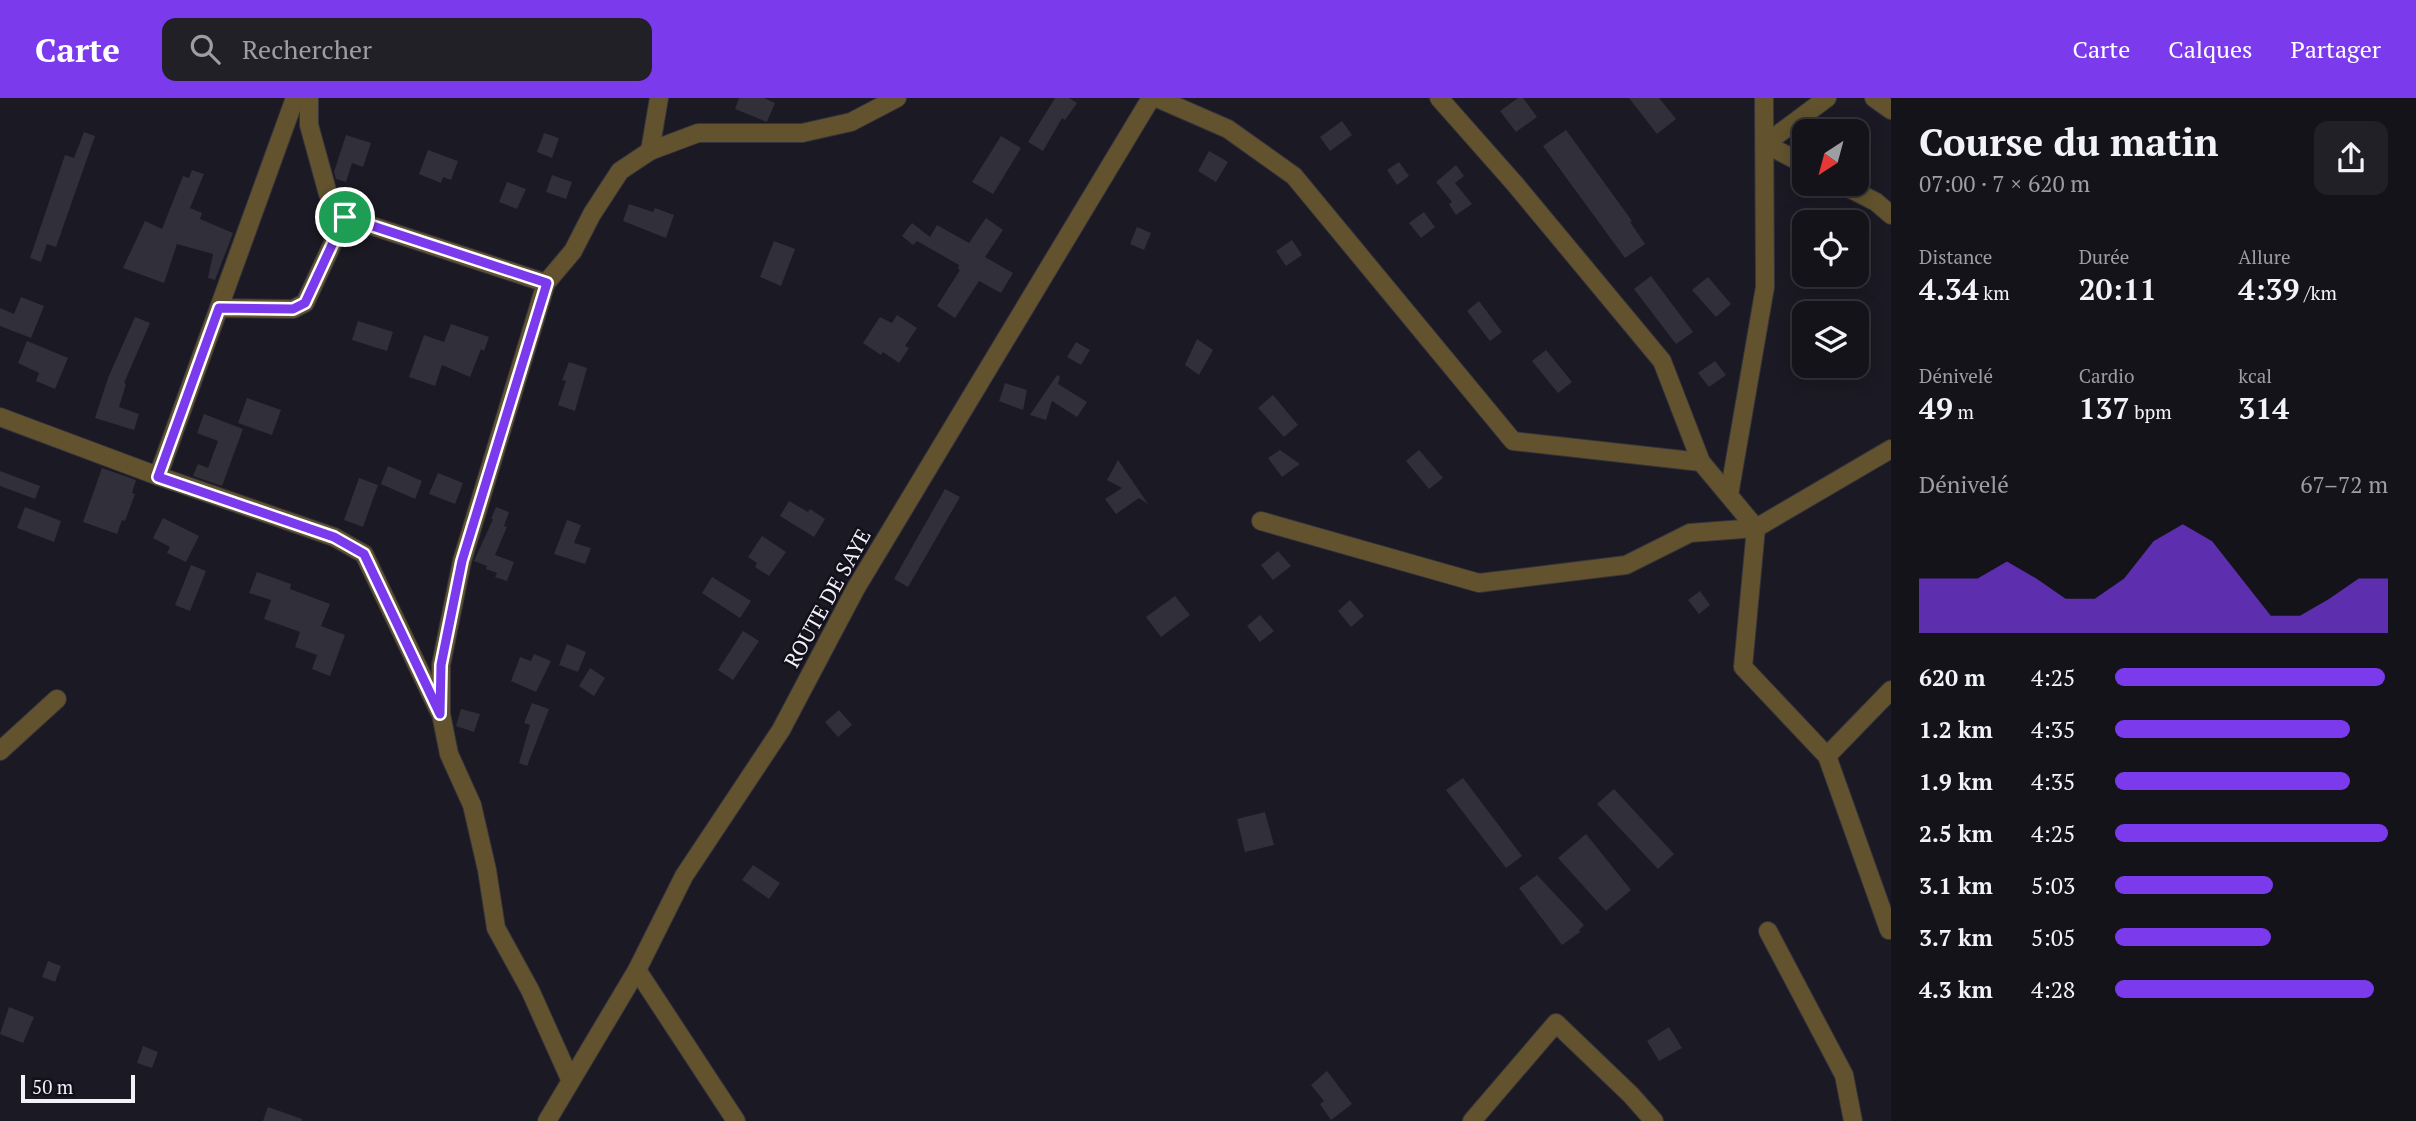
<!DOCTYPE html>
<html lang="fr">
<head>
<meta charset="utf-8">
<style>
	body { margin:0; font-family:"PT Serif",serif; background:#212027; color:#f1f3f6; height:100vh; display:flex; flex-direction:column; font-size:26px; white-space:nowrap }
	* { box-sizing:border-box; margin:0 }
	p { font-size:23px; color:#9d9ea2 }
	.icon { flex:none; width:38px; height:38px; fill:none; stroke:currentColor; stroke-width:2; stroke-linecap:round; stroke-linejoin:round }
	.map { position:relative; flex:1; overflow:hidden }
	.panel { display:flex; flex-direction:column; background:#14131a; width:525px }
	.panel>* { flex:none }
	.needle { width:46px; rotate:216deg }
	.buttons { position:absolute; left:1792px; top:21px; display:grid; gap:14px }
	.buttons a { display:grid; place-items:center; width:77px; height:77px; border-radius:14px; background:#14131a; box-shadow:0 4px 18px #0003,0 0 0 2px #333239; font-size:35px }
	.scale { position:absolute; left:21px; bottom:18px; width:114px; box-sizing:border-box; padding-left:7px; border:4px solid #f2f1f8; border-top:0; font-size:19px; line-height:24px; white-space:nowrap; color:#f2f1f8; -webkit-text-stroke:5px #12101a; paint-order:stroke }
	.pin { position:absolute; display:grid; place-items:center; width:60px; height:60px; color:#fff; margin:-30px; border:4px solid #fff; border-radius:50%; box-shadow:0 2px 7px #0007 }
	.round { display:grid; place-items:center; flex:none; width:74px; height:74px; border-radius:14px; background:#212027 }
	.summary { display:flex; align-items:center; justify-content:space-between; height:119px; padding:0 28px }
	h1 { font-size:38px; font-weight:700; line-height:52px }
	.metrics { display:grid; grid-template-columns:repeat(3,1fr); gap:10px; height:119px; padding:7px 28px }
	.metrics div { display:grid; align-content:center }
	.metrics b { font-size:30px; font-weight:700 }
	.metrics small { font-size:19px; font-weight:400 }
	.metrics p { font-size:19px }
	.chart { height:196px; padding:14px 28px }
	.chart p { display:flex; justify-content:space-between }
	.chart svg { width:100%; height:126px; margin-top:7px; fill:#7c3aed; opacity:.7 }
	ul { padding:0 28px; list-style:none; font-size:23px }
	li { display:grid; grid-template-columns:112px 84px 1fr; align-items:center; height:52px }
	li i { height:18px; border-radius:9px; background:#7c3aed }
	header { display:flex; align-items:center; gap:42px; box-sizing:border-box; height:98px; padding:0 35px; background:#7c3aed; color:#fff }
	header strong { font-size:33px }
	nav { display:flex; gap:38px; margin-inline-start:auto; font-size:24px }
	.search { width:490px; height:63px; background:#212027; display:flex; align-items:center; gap:18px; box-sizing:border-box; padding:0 24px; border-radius:14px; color:#9d9ea2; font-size:26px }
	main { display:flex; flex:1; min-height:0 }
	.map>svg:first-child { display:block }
	.building { fill:#312f3a }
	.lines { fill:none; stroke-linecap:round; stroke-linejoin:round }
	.street-casing { stroke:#35333d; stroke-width:20 }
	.street { stroke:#62532e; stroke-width:18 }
	.route-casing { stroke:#fff; stroke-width:14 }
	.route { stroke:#7c3aed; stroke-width:9 }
	.labels { text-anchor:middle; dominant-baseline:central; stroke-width:5; stroke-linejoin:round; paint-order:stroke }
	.street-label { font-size:21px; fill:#f2f1f8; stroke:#12101a }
</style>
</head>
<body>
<header>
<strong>Carte</strong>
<div class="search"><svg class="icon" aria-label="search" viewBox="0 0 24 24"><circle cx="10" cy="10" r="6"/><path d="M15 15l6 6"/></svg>Rechercher</div>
<nav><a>Carte</a><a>Calques</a><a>Partager</a></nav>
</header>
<main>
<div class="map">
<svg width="1891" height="1023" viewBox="0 0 1891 1023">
	<rect width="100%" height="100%" fill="#1b1923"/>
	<g class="building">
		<polygon points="739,0 764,0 775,5 767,24 735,11"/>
		<polygon points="1055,0 1069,0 1077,5 1065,22 1062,20 1043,53 1028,44"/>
		<polygon points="1518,0 1523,0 1537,19 1516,34 1500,13"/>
		<polygon points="1629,0 1659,0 1676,21 1657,36"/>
		<polygon points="1342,23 1352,37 1330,53 1320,39"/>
		<polygon points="1566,32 1632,123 1630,124 1645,146 1625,160 1543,48"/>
		<polygon points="84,34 95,38 56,149 47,146 41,164 30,160 65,57 74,60"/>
		<polygon points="544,35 559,40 552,60 537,54"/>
		<polygon points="346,37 371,45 363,69 352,65 346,84 336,81 334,74"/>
		<polygon points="1001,38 1021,50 993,96 972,84"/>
		<polygon points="428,52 458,63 451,82 443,79 441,85 419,76"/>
		<polygon points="1209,53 1228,64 1216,84 1198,73"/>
		<polygon points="1399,64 1409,78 1397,87 1387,72"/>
		<polygon points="1456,67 1464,78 1455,85 1472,106 1456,117 1449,106 1452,104 1436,84"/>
		<polygon points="192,72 204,76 190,110 202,115 200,121 233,135 215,182 208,180 213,156 177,146 164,185 123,170 145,123 162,131 183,78 189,80"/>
		<polygon points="552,77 572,84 566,101 546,94"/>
		<polygon points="507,84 526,91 517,111 499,104"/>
		<polygon points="629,106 653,114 655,110 674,117 666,140 623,123"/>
		<polygon points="1424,114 1435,129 1421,140 1409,125"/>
		<polygon points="986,120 1003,132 985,159 1013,175 1001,195 979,183 955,220 937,208 960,172 958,171 959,167 917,143 913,147 902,138 912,125 930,139 937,127 969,145"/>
		<polygon points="1137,129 1151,135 1144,152 1130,146"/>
		<polygon points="1292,142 1302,157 1286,168 1276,153"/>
		<polygon points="774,143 795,151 781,188 760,179"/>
		<polygon points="1651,178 1693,234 1676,246 1634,191"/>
		<polygon points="1708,179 1731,206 1716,219 1692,192"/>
		<polygon points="21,199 44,208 31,240 0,228 0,210 14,216"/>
		<polygon points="1479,203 1502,234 1490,243 1467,213"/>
		<polygon points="897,217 917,230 905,248 909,250 899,265 883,254 881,257 863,245 880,219 892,225"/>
		<polygon points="135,219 150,225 124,285 126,286 119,309 139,316 134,332 95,320 108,280"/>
		<polygon points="358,223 393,234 387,253 352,242"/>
		<polygon points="451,226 489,239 484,253 481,251 470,279 442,267 435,288 409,279 424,237 444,244"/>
		<polygon points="1197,241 1213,252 1199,277 1185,267"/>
		<polygon points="27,243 68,260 55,291 36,283 39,275 18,265"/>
		<polygon points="1076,244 1090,252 1081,267 1067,259"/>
		<polygon points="1546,252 1572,284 1558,295 1532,263"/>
		<polygon points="1715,263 1726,277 1709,289 1698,275"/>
		<polygon points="569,264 587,270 575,313 558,307 566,283 562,282"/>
		<polygon points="1057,277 1060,279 1058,286 1087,304 1077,319 1052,303 1046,322 1030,317"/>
		<polygon points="1005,285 1027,292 1023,312 999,303"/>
		<polygon points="1273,297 1298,327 1284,339 1258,310"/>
		<polygon points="247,300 281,312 272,337 238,325"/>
		<polygon points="204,316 243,331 222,388 193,378 198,366 208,370 218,343 197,335"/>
		<polygon points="1280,352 1300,366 1282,379 1268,360"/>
		<polygon points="1419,352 1443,380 1429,391 1406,363"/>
		<polygon points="1118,362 1148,406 1139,400 1116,416 1105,401 1122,390 1107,382"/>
		<polygon points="388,368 422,383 415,401 381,386"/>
		<polygon points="102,370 136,382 132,395 135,396 125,423 122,422 117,436 83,424"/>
		<polygon points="0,373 40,388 35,401 0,388"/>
		<polygon points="438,375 463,385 455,406 429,396"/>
		<polygon points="359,380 378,387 363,429 344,422"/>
		<polygon points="945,391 960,399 908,489 894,481"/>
		<polygon points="789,403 808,414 810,411 825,421 814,439 780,418"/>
		<polygon points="25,409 61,423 54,444 17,430"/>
		<polygon points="496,409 509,414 504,428 507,429 495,457 514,464 507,483 495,479 497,475 486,471 487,468 474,463 493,421 491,421"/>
		<polygon points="163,420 199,438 186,464 167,455 170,449 153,440"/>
		<polygon points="567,422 581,427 574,445 591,450 585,466 554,456"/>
		<polygon points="762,438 786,454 769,478 755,469 757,465 748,459"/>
		<polygon points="1278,453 1291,468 1273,482 1261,467"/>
		<polygon points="191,467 206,473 190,513 175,507"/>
		<polygon points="257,474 291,486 290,491 330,506 321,528 345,537 330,578 312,571 317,557 295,549 300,534 264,521 271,502 249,495"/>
		<polygon points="712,479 751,503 740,520 702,495"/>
		<polygon points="1700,493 1710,507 1699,516 1688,502"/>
		<polygon points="1175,498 1190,517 1161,539 1146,519"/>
		<polygon points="1350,502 1364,518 1351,529 1338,513"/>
		<polygon points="1260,517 1274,533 1260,544 1247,528"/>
		<polygon points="743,533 759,543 733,582 718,572"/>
		<polygon points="567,546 586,554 578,574 559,567"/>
		<polygon points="534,556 551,563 536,594 511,583 520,559 531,563"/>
		<polygon points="590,570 605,580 594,598 579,588"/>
		<polygon points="532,605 549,611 527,668 519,665 530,627 524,625"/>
		<polygon points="461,611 480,616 474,634 456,628"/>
		<polygon points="839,612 852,627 838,639 825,624"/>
		<polygon points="1463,680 1522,758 1506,770 1446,692"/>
		<polygon points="1614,691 1674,756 1658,771 1597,706"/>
		<polygon points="1265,714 1274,747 1245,754 1237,721"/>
		<polygon points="1586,736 1631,792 1606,813 1558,760"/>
		<polygon points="753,767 780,785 769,801 742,782"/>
		<polygon points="1537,777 1584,827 1579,832 1580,834 1562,847 1519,790"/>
		<polygon points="48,863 61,868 55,884 42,879"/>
		<polygon points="9,909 34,919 23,945 0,936"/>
		<polygon points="1669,929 1682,950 1659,963 1647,943"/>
		<polygon points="143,948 158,954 152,970 137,965"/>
		<polygon points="1327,973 1352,1006 1331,1022 1320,1006 1324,1003 1311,987"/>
		<polygon points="268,1009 302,1021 302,1023 263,1023"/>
	</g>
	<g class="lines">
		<defs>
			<g id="street">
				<polyline points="309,0 309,27 328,96 345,119 546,185"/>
				<polyline points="1157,0 1228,31 1294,78 1513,343 1701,364"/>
				<polyline points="1439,0 1515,86 1662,263 1701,364 1756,430 1743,569 1827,658 1889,832"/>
				<polyline points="1874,0 1891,12"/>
				<polyline points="650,53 659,0"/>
				<polyline points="1804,66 1765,46 1827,0"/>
				<polyline points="1841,86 1876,104 1891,117"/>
				<polyline points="219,210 293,211 305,205 345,119"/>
				<polyline points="0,319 158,378 334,439 364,456 439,613"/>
				<polyline points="158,378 295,0"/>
				<polyline points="1729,397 1765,189 1764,0"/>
				<polyline points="1261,423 1479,485 1626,467 1690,435 1756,430 1891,351"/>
				<polyline points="0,653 57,601"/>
				<polyline points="1827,658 1891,592"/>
				<polyline points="1768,833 1844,977 1853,1023"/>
				<polyline points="637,872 736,1023"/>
				<polyline points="570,981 530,892 496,830 487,772 472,707 449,656 441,616 441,567 462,463 546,185 573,153 592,116 620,73 650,53 698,35 802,35 851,24 897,0"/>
				<polyline points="547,1023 637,872 684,778 781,632 856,490 1151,0"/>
				<polyline points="1472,1023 1556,925 1631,997 1654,1023"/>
			</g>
		</defs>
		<use href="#street" class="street-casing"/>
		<use href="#street" class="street"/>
	</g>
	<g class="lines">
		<defs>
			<polygon id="route" points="345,119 547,185 462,463 441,567 440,616 364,456 334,439 158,379 219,210 293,211 305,205"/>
		</defs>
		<use href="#route" class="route-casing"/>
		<use href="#route" class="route"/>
	</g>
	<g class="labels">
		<g class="street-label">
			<text transform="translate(827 500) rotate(-61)">ROUTE DE SAYE</text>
		</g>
	</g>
</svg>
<div class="buttons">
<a><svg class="needle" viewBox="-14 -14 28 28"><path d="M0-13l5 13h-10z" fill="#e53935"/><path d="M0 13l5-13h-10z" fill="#9d9ea2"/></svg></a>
<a><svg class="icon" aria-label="locate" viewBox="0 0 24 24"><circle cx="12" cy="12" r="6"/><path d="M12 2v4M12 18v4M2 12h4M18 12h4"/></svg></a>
<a><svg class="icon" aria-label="layers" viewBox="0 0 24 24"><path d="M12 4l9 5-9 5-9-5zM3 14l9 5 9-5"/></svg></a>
</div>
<div class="scale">50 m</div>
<div class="pin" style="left:345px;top:119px;background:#1e9e55"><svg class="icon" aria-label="arrive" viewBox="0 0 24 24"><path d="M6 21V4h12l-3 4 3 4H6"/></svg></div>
</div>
<section class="panel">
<div class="summary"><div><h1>Course du matin</h1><p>07:00 · 7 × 620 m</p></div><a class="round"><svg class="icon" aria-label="share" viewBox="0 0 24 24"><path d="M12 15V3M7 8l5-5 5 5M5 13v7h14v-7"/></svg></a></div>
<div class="metrics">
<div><p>Distance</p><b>4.34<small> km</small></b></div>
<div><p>Durée</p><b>20:11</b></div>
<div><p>Allure</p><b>4:39<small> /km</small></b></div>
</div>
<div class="metrics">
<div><p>Dénivelé</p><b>49<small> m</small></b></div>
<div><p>Cardio</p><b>137<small> bpm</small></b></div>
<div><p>kcal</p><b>314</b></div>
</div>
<div class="chart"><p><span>Dénivelé</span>67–72 m</p>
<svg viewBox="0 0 160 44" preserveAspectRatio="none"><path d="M0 44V25L10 25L20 25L30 19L40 25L50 32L60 32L70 25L80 12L90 6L100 12L110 25L120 38L130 38L140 32L150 25L160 25V44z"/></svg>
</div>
<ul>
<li><b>620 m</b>4:25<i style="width:99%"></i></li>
<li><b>1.2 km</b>4:35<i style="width:86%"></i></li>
<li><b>1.9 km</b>4:35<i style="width:86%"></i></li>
<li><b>2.5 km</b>4:25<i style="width:100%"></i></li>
<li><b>3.1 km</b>5:03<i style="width:58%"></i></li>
<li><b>3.7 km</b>5:05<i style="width:57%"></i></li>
<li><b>4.3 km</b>4:28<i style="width:95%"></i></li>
</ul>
</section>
</main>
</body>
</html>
